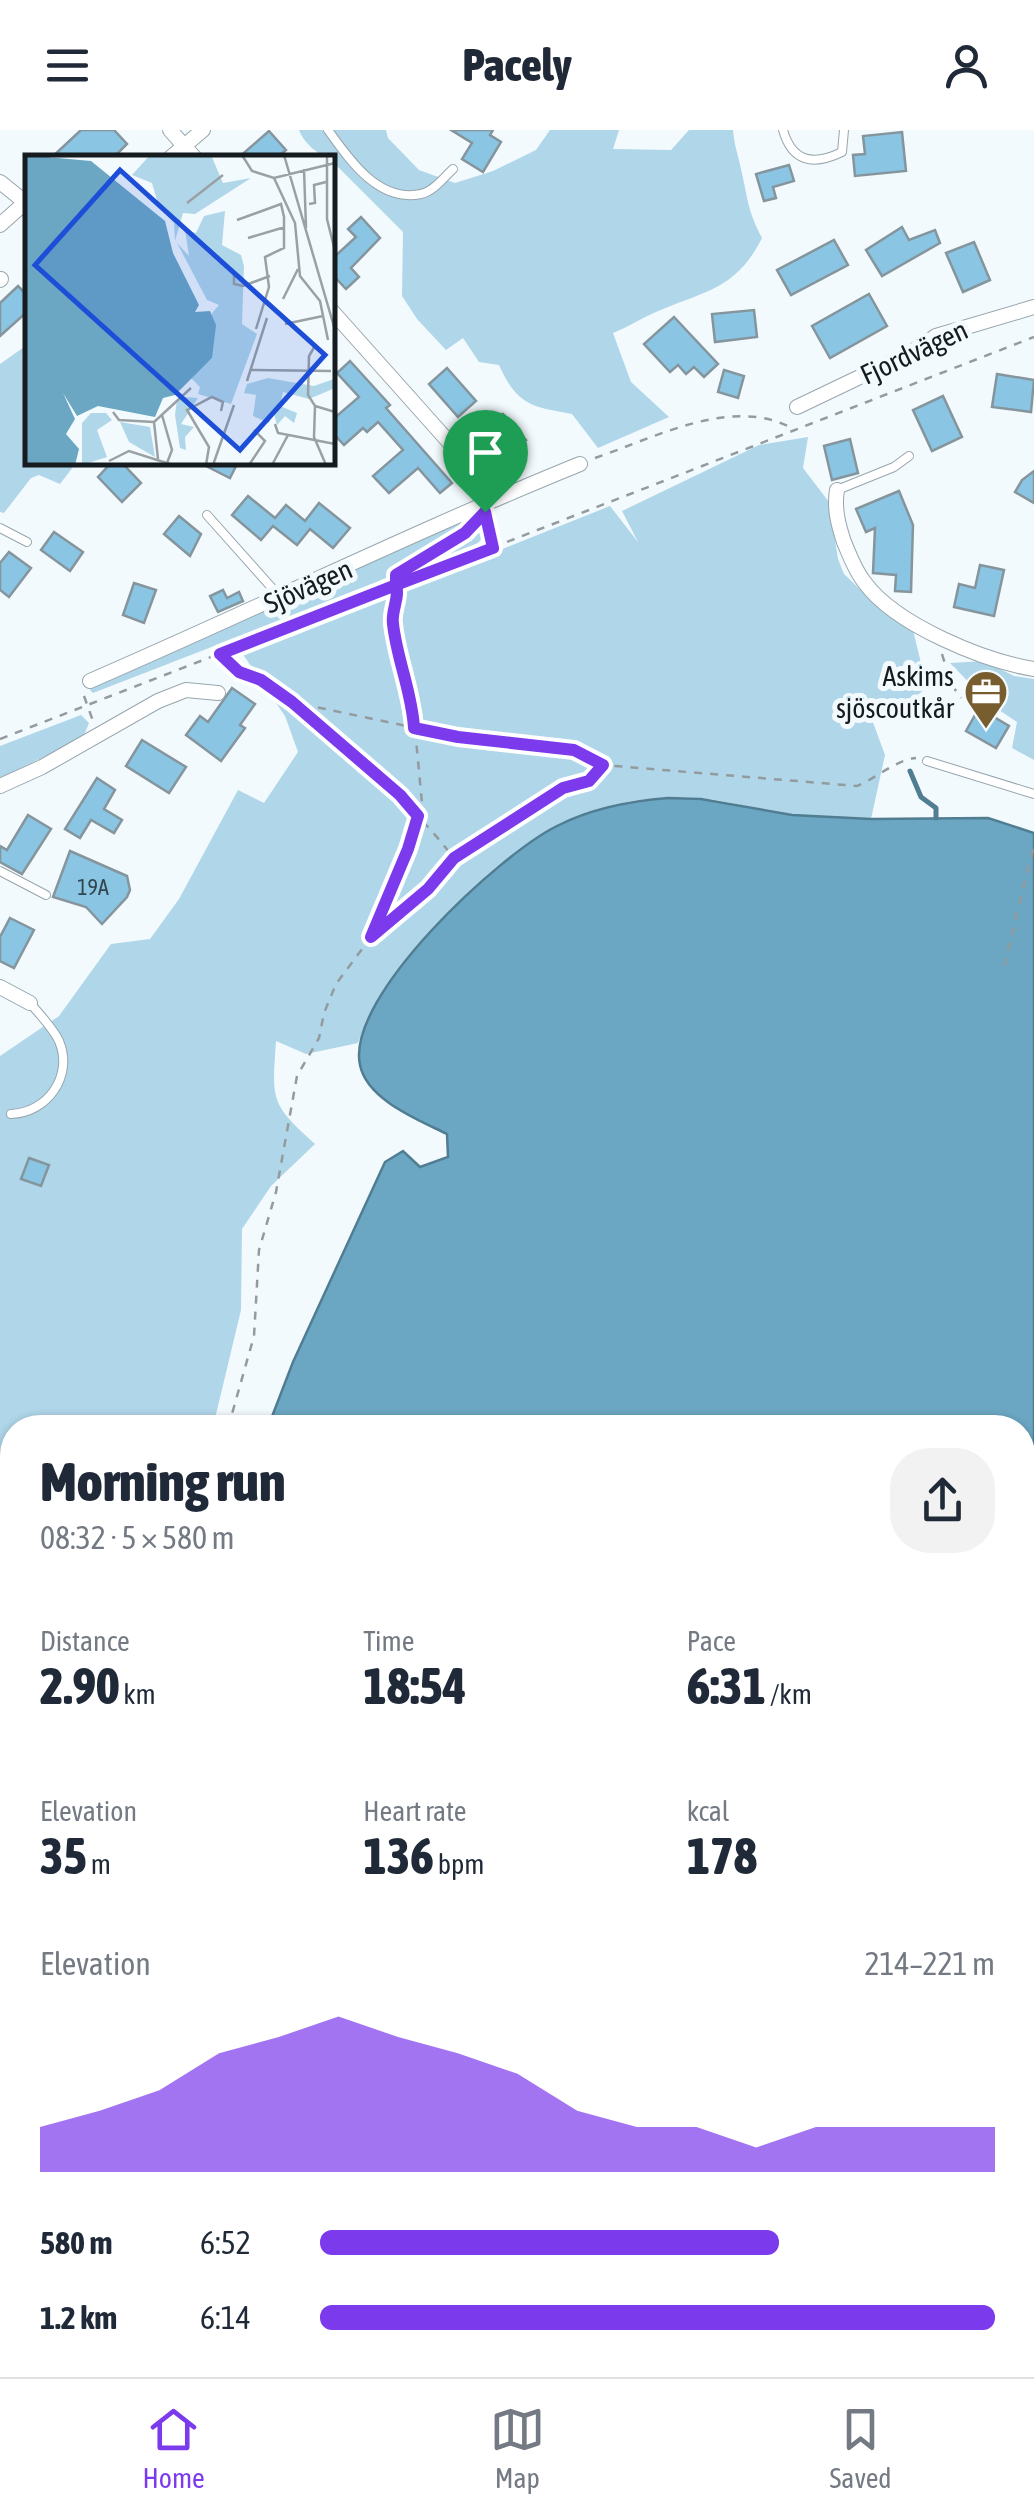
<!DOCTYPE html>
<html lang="en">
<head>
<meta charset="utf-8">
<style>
	body { margin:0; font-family:"Asap Condensed",sans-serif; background:#f2f2f3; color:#1f2937; height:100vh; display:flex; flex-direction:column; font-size:38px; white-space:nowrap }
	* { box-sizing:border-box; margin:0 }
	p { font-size:32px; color:#747a83 }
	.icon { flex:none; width:55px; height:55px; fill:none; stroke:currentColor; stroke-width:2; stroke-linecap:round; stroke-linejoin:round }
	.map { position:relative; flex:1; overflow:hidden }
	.panel { position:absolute; left:0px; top:1285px; width:1035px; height:962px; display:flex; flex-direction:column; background:#fff; border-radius:40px 40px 0 0; box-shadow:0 2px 8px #0004 }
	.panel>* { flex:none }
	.pin { position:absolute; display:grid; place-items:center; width:85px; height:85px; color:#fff; margin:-102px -42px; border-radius:50% 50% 50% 0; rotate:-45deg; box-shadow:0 0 10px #0007 }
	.pin .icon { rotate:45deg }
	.round { display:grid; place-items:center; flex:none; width:105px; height:105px; border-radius:40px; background:#f2f2f3 }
	.summary { display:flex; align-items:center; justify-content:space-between; height:170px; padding:0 40px }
	h1 { font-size:55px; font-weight:800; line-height:75px }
	.metrics { display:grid; grid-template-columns:repeat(3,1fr); gap:15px; height:170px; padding:10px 40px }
	.metrics div { display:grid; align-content:center }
	.metrics b { font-size:50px; font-weight:800 }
	.metrics small { font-size:28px; font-weight:400 }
	.metrics p { font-size:28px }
	.chart { height:280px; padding:20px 40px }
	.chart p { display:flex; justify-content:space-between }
	.chart svg { width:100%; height:180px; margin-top:10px; fill:#7c3aed; opacity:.7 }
	ul { padding:0 40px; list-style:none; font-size:32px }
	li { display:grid; grid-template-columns:160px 120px 1fr; align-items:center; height:75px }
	li i { height:25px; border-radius:12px; background:#7c3aed }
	header { display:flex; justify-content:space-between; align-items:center; height:130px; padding:0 40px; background:#fff; font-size:45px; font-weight:800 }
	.dock { display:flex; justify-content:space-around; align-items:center; height:140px; border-top:2px solid #e0e1e3; background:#fff; font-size:28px; color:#747a83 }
	.dock a { display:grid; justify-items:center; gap:5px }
	.dock .active { color:#7c3aed }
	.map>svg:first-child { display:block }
	.green { fill:#b0d6e9 }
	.water { fill:#6ba7c3; stroke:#517d92; stroke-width:2.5 }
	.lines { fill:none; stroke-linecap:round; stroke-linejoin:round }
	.stream { stroke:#517d92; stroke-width:5 }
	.building { fill:#8ac6e3; stroke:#85959d; stroke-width:2.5 }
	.lane-casing { stroke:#97a6ae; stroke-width:10 }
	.street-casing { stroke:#97a6ae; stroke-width:16 }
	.path { stroke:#949b9e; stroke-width:2.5; stroke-dasharray:8 8; stroke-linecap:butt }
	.lane { stroke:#fff; stroke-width:8 }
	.street { stroke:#fff; stroke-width:14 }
	.route-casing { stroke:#fff; stroke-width:20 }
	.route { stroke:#7c3aed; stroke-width:12 }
	.labels { text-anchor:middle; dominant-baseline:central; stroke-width:10; stroke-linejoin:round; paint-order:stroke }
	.number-label { font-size:22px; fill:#32464f }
	.street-label { font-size:28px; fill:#151b1e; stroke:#f3fafd }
	.poi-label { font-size:28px; fill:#151b1e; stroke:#f3fafd; text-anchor:end }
	.inset-road { fill:none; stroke:#9aa1a4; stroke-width:2.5 }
	.view { fill:#1d4ed8; fill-opacity:0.15; stroke:#1d4ed8; stroke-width:5 }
	.inset-edge { fill:none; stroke:#151b1e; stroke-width:5 }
</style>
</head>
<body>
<header><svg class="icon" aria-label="menu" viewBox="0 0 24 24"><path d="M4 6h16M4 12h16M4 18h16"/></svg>Pacely<svg class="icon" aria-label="person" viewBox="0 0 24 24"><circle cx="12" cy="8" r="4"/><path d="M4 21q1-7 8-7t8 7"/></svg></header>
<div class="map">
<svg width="1034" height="2247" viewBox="0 0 1034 2247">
	<rect width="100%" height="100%" fill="#f3fafd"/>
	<g class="green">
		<path d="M 299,0 L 386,0 L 388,8 L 419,40 L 455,53 L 493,41 L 536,20 L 550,0 L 619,0 L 613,19 L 671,20 L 689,0 L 733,0 C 734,15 738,24 741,39 C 748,69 747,79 762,108 C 736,160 704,161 656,182 C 641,188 629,197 613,203 L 631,252 L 669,287 L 598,318 L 572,284 C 531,277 517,275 499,235 L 479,232 L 463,208 L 446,220 L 417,189 L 402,166 L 403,102 L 333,32 L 332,28 C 319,27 303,12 299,0 Z"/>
		<polygon points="27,215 28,332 76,333 60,354 39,345 31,348 4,383 0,382 0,234"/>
		<path d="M 808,307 L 803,338 L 829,372 L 838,429 L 844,444 L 886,484 L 913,500 L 926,554 L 910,582 L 867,576 L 885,625 L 871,689 C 843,688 815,688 787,684 C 757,680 727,670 697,668 C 592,661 518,710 450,783 C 413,823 376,861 358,913 L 306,924 L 276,911 C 272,971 270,973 315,1014 L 271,1056 L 242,1099 L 241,1180 L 213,1297 L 12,1298 L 12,1526 L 3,1528 L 0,1524 L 0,926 L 59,886 L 111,814 L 150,809 L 179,769 L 238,660 L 264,673 L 298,622 L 285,586 L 242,523 L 610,376 L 638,412 L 622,381 L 759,315 Z"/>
		<path d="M 480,384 C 481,392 485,402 481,409 C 472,426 395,441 376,453 L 93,563 L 90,560 L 94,553 Z"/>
		<polygon points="984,531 1014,546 1034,549 1034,630 1012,618 1017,592 990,574 950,533"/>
		<polygon points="81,585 89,593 83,608 0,648 0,616"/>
		<polygon points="12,1599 12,1681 9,1696 12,1717 12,1801 0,1833 0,1607"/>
	</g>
	<path class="water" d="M 668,668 L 701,669 L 792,685 L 871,689 L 988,688 L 1034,703 L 1034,2247 L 91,2247 L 88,2235 L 1022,2235 L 1022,1298 L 268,1297 L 293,1232 L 385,1032 L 403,1021 L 420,1037 L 448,1027 L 447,1004 C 419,990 367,970 360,935 C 345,867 500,724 557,696 C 592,678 629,671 668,668 Z"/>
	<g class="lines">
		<polyline class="stream" points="910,641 921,667 936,678 936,688"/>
	</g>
	<g class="building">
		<polygon points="81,0 114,0 127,14 113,28 51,28"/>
		<polygon points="451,0 493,0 490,5 501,12 483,42 462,29 472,13"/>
		<polygon points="269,1 286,20 276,28 238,28"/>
		<polygon points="902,2 906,41 855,46 853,25 865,24 863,6"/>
		<polygon points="789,35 794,51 773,57 776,68 764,71 756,44"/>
		<polygon points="361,87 380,108 351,138 359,147 346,159 332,144 332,129 356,107 348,99"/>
		<polygon points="902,97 909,110 935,100 940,113 882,146 866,120"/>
		<polygon points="834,110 848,135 791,165 777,140"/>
		<polygon points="974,112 990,150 963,162 946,123"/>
		<polygon points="18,156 28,166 28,181 0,206 0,173"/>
		<polygon points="869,164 887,196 830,228 812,196"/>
		<polygon points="754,180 757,207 715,212 712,184"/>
		<polygon points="674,187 718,234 704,247 694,237 686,244 678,235 670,242 644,214"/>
		<polygon points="350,231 390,275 386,278 452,353 440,363 418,338 389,363 373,346 403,320 378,292 367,302 363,298 344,315 332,302 332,290 359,267 337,243"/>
		<polygon points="447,238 476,271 458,287 429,254"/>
		<polygon points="724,240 744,246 738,268 718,262"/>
		<polygon points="997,244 1034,250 1031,282 992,277"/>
		<polygon points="943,266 962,307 932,321 913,280"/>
		<polygon points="503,284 526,310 501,331 478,305"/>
		<polygon points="850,309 858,343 832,350 824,316"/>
		<polygon points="112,332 121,332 141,353 122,372 98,347"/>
		<polygon points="198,332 238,332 230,348"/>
		<polygon points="1034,341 1034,373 1015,362 1022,350"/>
		<polygon points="899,361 913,395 911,462 895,461 896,445 873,443 875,398 866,402 856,379"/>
		<polygon points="248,366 275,388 286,375 305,391 319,373 350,398 333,418 310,399 297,415 273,396 261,410 232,385"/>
		<polygon points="179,386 201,404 190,426 164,404"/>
		<polygon points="54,402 83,422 70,441 41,420"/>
		<polygon points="9,422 31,438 9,467 0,460 0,433"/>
		<polygon points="980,435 1004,440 994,486 954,477 959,454 975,458"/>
		<polygon points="134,453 156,460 144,493 123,485"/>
		<polygon points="223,460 227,468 239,462 243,471 218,482 210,466"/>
		<polygon points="232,558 255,574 240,595 245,598 221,631 186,605 200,586 208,592"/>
		<polygon points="979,578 1009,596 996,618 966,601"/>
		<polygon points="142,610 186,637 169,663 126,636"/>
		<polygon points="97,648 115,660 104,679 122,690 114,703 91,690 80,708 65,699"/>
		<polygon points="28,685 51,699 22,744 0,732 0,716 7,720"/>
		<polygon points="70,721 127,746 130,760 127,767 102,794 86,777 53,767"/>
		<polygon points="10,788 34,800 14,838 0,831 0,807"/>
		<polygon points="29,1028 49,1035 41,1056 21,1049"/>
	</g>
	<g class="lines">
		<defs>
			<g id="lane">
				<path d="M 328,0 C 349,29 378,73 421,64 C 434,61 444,47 453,39"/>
				<path d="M 783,0 C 792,32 813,36 842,22 L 844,0"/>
				<polyline points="837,360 894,337 909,326"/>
				<polyline points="207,385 280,467"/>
				<polyline points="0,398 27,412"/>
				<polyline points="927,631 1034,664"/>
				<polyline points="0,741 46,765"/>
				<path d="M 11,984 C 47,983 74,946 59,911 C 53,898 40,885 31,874"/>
			</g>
			<g id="street">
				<polyline points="170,0 195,28"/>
				<polyline points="170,28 203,0"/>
				<polyline points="0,52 25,72"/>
				<polyline points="0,95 28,70"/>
				<polyline points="0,150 1,149"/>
				<polyline points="332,181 456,320 492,370"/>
				<polyline points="797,277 912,222 936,206 1034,177"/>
				<path d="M 837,360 C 834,378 838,394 844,412 C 850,426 855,441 865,453 C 896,495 984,531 1034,539"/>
				<path d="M 90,551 C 254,480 415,401 580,334"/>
				<polyline points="0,656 42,637 158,571 186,560 218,563"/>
				<polyline points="0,857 30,873"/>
			</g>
		</defs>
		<use href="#lane" class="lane-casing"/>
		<use href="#street" class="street-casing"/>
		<g class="path">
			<path d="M 595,328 C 657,307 731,266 792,298"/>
			<polyline points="488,389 493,416"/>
			<polyline points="942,524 951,554 961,568"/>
			<path d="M 221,526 L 239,542 L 261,550 L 292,572 L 459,607 L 574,620 L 603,635 L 857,656 C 877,648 895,630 916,628"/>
			<polyline points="84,566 93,591"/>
			<path d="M 293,573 C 346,627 405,663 452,726"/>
			<polyline points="0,609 1034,207"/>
			<polyline points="372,806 408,719 422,673 413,578 392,494 393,478 399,463 396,445 469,398"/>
			<polyline points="1004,836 1034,715"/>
			<polyline points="228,1298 254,1206 259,1120 276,1062 297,946 319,908 324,883 336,854 371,807 428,759 454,729 563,658 589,651 603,635"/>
			<polyline points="0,1600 12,1591"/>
			<polyline points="0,1689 12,1691"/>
			<polyline points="0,1856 12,1828"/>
			<polyline points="0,2214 12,2234"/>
			<polyline points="14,2236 22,2247"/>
		</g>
		<use href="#lane" class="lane"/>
		<use href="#street" class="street"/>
	</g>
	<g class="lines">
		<defs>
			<path id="route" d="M 485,382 L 465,403 L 396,445 L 396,455 L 220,524 L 239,542 L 261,550 L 292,572 L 400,665 L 418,686 L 408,719 L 371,807 L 428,759 L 454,728 L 563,658 L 589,651 L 603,635 L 574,620 L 458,607 L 414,598 C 412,562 397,530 393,494 C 391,480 400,468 396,455 L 493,418 L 485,382"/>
		</defs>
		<use href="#route" class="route-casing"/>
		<use href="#route" class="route"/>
	</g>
	<defs>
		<symbol id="office-pin" viewBox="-11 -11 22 30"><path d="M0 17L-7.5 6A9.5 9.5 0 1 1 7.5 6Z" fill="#785d2f" stroke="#f3fafd"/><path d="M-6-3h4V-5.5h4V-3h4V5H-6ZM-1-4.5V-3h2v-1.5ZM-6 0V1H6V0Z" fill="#fff"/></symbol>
	</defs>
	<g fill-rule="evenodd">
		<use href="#office-pin" x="961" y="537" width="50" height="68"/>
	</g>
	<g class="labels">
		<g class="number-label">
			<text x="93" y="757">19A</text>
		</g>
		<g class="street-label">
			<text transform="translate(914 222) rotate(-25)">Fjordvägen</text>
			<text transform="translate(308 456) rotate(-24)">Sjövägen</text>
		</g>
		<g class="poi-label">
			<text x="954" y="546">Askims<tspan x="954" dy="32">sjöscoutkår</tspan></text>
		</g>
	</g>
	<g transform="translate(25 25)">
		<rect width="310" height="310" fill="#f3fafd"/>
		<path d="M 125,0 L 186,0 L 198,28 L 226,23 L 170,59 L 158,58 L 150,86 L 149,68 L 134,52 L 127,28 L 107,20 ZM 200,56 L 197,90 L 216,100 L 219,111 L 217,169 L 232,179 L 206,249 L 173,239 L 175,232 L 166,223 L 187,203 L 187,158 L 194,150 L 182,145 L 152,88 L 164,101 L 160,75 L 171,78 L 179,61 ZM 310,200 L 310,233 L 284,244 L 258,237 L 255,251 L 272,258 L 269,268 L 260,261 L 252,270 L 248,255 L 244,268 L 228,261 L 231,240 L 219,238 L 222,229 L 243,223 L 289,231 L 309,224 ZM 160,242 L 173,243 L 156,269 L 169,272 L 160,282 L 161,295 L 155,293 L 150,260 L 152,245 ZM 66,258 L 81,258 L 87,265 L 72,275 L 82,302 L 57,310 L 57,268 ZM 95,267 L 125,272 L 130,302 L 104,287 Z" fill="#b0d6e9"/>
		<path d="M 0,0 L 66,6 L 140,66 L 148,98 L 174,150 L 170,157 L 185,156 L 191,170 L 187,203 L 150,240 L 138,243 L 130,262 L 73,251 L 52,261 L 38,238 L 50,264 L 41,279 L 54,294 L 50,310 L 0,310 Z" fill="#6ba7c3"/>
		<path class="inset-road" d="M 217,0 L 227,16 L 249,23 L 310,8M 259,0 L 310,175M 302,0 L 302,64 L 310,96M 279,14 L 281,73M 249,23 L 270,68 L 275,121 L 295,146 L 303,185M 162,48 L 198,20M 284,49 L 290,48 L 289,30 L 301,27M 212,65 L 256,49 L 259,62 L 259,93 L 240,102 L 244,132 L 231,174M 223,83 L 260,72M 209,120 L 209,129 L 218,131 L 245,121M 258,144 L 273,114M 260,169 L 298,161M 291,189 L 284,201 L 283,240 L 290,251 L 310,257M 226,215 L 306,216M 222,226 L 242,163M 290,251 L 289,282 L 301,310M 88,257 L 94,265 L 129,267M 137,260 L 147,295 L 142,308M 250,269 L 253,278 L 310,289M 133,304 L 129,267 L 166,233M 84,306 L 104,296 L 148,310M 181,310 L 184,292 L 162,255 L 187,242 L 198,247 L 196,256M 188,310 L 209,250M 224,310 L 240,286 L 229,275M 247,310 L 263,280"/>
		<path class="view" d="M 95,15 L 300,200 L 215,295 L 10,110 Z"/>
		<rect width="310" height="310" class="inset-edge"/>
	</g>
</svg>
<div class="pin" style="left:485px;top:382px;background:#1e9e55"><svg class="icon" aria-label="arrive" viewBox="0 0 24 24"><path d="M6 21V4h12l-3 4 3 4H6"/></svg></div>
<section class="panel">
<div class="summary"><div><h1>Morning run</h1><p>08:32 · 5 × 580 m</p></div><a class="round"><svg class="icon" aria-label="share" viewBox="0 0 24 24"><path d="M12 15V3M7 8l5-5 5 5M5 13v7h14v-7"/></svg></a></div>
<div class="metrics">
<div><p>Distance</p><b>2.90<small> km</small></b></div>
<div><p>Time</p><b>18:54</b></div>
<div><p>Pace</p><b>6:31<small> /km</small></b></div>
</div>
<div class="metrics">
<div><p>Elevation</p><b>35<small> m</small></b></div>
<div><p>Heart rate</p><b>136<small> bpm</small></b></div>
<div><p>kcal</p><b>178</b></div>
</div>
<div class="chart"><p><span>Elevation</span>214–221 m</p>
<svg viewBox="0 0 160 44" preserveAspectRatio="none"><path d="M0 44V33L10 29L20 24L30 15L40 11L50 6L60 11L70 15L80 20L90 29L100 33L110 33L120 38L130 33L140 33L150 33L160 33V44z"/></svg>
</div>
<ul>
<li><b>580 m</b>6:52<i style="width:68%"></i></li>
<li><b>1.2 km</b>6:14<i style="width:100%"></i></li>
</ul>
</section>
</div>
<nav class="dock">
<a class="active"><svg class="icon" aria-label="home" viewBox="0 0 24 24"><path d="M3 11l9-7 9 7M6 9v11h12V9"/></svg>Home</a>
<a><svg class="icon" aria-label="map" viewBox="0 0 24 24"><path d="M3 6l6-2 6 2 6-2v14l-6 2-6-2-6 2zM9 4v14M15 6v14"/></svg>Map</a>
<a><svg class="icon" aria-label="saved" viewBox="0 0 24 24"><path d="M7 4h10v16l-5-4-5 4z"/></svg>Saved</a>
</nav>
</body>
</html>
